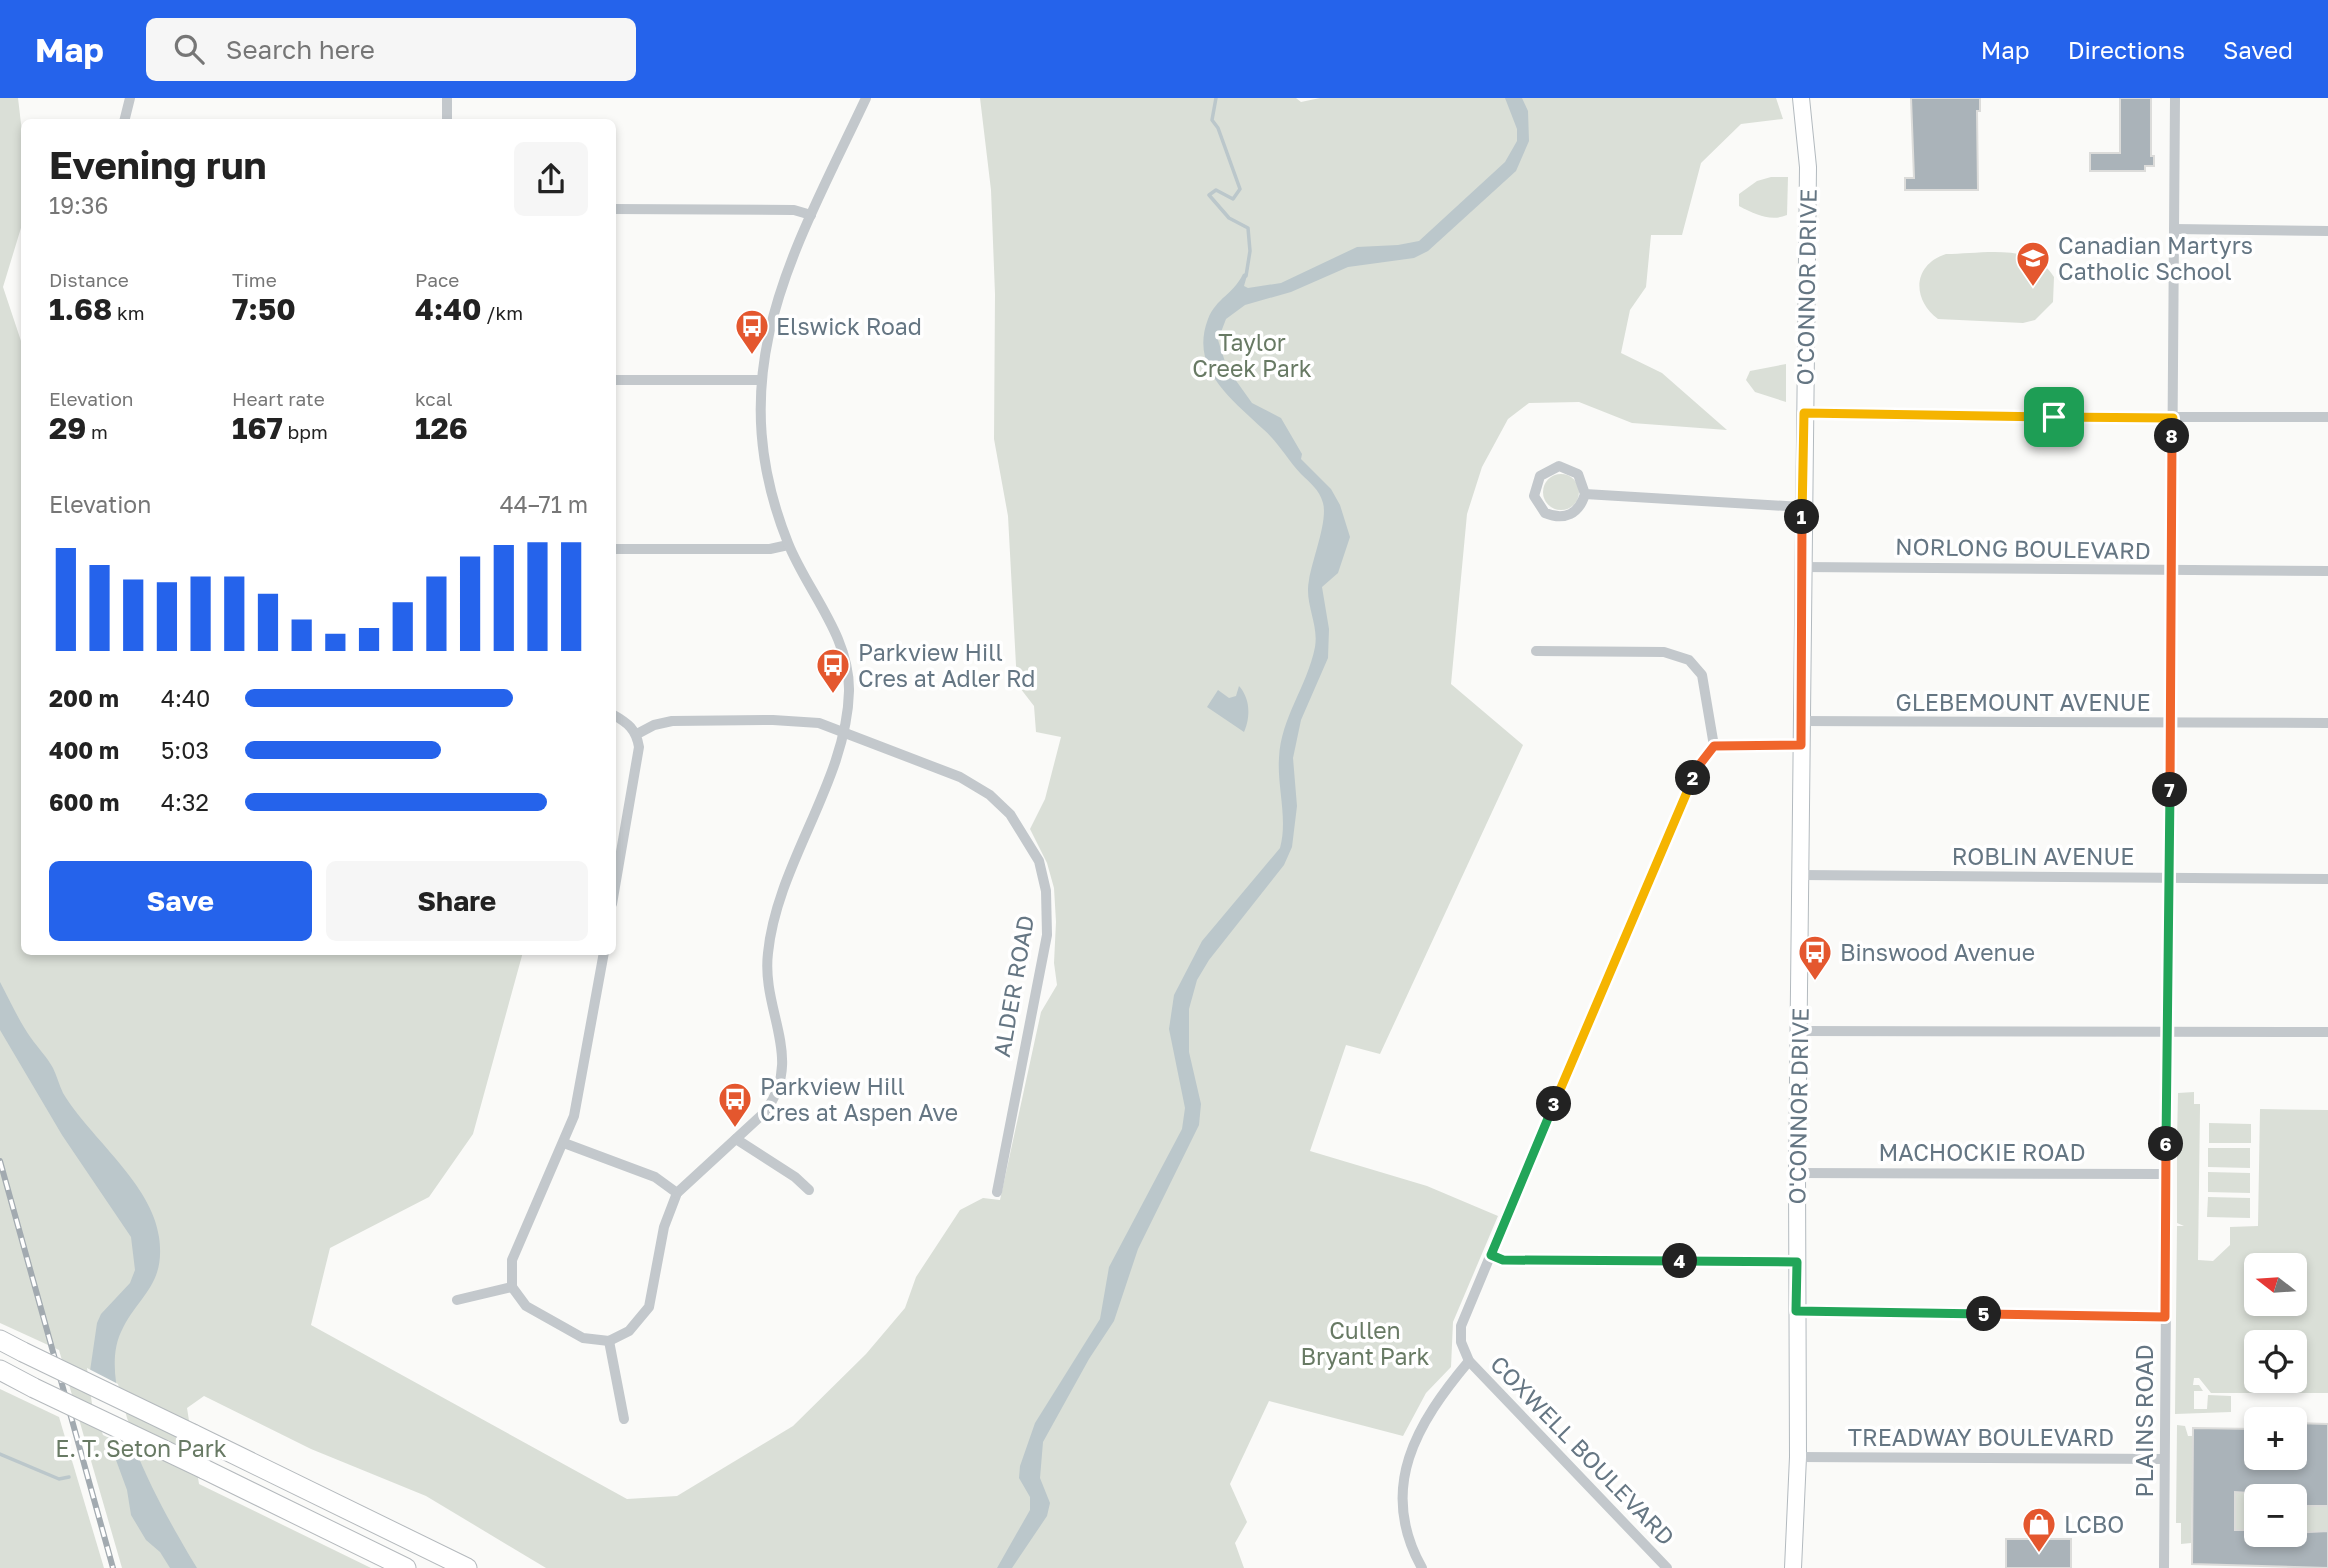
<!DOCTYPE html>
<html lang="en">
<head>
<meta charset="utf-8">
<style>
	body { margin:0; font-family:"Golos Text",sans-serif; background:#f6f6f6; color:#222; height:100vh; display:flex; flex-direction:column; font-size:26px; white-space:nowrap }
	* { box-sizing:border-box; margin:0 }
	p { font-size:23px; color:#767676 }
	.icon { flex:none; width:38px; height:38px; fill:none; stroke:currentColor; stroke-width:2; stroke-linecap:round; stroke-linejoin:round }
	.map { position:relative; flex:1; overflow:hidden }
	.side { position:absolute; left:21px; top:21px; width:595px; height:836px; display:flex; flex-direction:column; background:#fff; border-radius:10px; box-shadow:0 4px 10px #0003 }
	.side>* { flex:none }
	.needle { width:46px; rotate:287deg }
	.buttons { position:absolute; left:2244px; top:1155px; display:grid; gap:14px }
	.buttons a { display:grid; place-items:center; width:63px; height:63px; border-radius:10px; background:#fff; box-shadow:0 4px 10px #0003; font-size:35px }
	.pin { position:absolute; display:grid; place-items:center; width:60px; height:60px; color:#fff; margin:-30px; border-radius:14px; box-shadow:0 4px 10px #0006 }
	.km { position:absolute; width:35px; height:35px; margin:-18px; border-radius:50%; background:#222; color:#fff; font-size:19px; line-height:35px; text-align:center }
	.round { display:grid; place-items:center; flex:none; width:74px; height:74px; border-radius:10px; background:#f6f6f6 }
	.summary { display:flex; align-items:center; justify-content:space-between; height:119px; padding:0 28px }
	h1 { font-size:38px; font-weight:700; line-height:52px }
	.metrics { display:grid; grid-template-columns:repeat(3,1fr); gap:10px; height:119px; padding:7px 28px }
	.metrics div { display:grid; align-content:center }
	.metrics b { font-size:30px; font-weight:700 }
	.metrics small { font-size:19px; font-weight:400 }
	.metrics p { font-size:19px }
	.chart { height:196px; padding:14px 28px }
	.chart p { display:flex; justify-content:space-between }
	.chart svg { width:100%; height:126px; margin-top:7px; stroke:#2563eb; stroke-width:6 }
	.primary-button { display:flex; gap:14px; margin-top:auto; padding:14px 28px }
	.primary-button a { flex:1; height:80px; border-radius:10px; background:#2563eb; color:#fff; font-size:28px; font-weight:700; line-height:80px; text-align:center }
	.primary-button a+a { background:#f6f6f6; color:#222 }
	ul { padding:0 28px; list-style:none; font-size:23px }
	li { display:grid; grid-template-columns:112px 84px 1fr; align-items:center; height:52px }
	li i { height:18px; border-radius:9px; background:#2563eb }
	header { display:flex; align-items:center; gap:42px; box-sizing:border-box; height:98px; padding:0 35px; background:#2563eb; color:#fff }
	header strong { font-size:33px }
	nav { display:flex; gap:38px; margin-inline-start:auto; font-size:24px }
	.search { width:490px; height:63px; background:#f6f6f6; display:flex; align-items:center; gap:18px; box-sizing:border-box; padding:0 24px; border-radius:10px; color:#767676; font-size:26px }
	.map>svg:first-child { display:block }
	.green { fill:#dadfd7; fill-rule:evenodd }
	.water { fill:#bbc7cb }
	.pier { fill:#fafaf8 }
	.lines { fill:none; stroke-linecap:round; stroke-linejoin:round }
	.stream { stroke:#bbc7cb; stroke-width:3.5 }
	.building { fill:#aab3b9; stroke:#dcdcda; stroke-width:2 }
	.secondary-casing { stroke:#b3babf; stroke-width:18 }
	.motorway-casing { stroke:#b4b9bd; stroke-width:21 }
	.minor { stroke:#c3c8cc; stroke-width:10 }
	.secondary { stroke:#fff; stroke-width:16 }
	.motorway { stroke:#fff; stroke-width:19 }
	.rail-casing { stroke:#a2aab0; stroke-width:6 }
	.rail { stroke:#fff; stroke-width:3.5; stroke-dasharray:10; stroke-linecap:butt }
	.motorway-bridge-casing { stroke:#b4b9bd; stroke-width:21; stroke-linecap:butt }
	.motorway-bridge { stroke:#fff; stroke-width:19 }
	.split-1-casing { stroke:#fff; stroke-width:14 }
	.split-2-casing { stroke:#fff; stroke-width:14 }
	.split-3-casing { stroke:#fff; stroke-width:14 }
	.split-4-casing { stroke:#fff; stroke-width:14 }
	.split-5-casing { stroke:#fff; stroke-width:14 }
	.split-6-casing { stroke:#fff; stroke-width:14 }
	.split-7-casing { stroke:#fff; stroke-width:14 }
	.split-8-casing { stroke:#fff; stroke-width:14 }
	.split-9-casing { stroke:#fff; stroke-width:14 }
	.split-1 { stroke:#f5b400; stroke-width:9 }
	.split-2 { stroke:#f0652b; stroke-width:9 }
	.split-3 { stroke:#f5b400; stroke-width:9 }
	.split-4 { stroke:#22a559; stroke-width:9 }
	.split-5 { stroke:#22a559; stroke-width:9 }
	.split-6 { stroke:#f0652b; stroke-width:9 }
	.split-7 { stroke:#22a559; stroke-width:9 }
	.split-8 { stroke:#f0652b; stroke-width:9 }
	.split-9 { stroke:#f5b400; stroke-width:9 }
	.labels { text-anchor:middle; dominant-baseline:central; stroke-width:7; stroke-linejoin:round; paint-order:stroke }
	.poi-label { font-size:23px; fill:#657683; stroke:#fff; text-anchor:start }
	.street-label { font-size:23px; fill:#657683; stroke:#fff }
	.park-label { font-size:23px; fill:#687a64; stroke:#fff }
</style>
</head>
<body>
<header>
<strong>Map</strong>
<div class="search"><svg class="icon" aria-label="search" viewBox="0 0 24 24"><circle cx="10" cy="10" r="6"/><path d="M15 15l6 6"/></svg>Search here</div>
<nav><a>Map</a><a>Directions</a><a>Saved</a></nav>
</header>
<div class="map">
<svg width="2328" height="1470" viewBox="0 0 2328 1470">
	<rect width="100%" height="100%" fill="#fafaf8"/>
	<g class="green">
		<polygon points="0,0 18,0 24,51 24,120 3,189 24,252 24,854 523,854 473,1036 429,1099 330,1150 311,1227 627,1401 677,1398 793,1328 866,1256 905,1210 916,1179 960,1112 983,1100 1000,1102 1041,914 1057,887 1054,865 1056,824 1054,790 1047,765 1030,731 1045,701 1061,639 1036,634 1034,608 1017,586 1008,418 994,341 995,196 991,92 980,0 1296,0 1301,4 1320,0 1776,0 1783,21 1741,26 1701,65 1682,137 1651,137 1646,189 1630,212 1621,255 1662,275 1727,332 1632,325 1579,304 1529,305 1508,321 1482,369 1467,416 1451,586 1523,647 1380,956 1346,947 1310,1053 1427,1088 1498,1118 1453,1224 1451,1269 1426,1295 1403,1338 1269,1303 1230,1386 1247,1424 1235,1445 1244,1470 546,1470 426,1398 311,1351 204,1298 187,1310 199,1386 371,1470 122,1470 59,1252 0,1225"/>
		<path d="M 1771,79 L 1788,79 L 1787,117 C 1771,124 1754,116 1739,108 L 1739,96 L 1757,83 Z"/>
		<path d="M 1946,156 C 1982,156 2033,144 2054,179 L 2053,204 L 2035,222 L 2023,225 L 1938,221 C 1912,202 1912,167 1946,156 Z"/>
		<polygon points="1786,266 1786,304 1755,294 1746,282 1750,273"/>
		<circle cx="1561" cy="394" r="18"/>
		<path d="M 2194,994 L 2194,1006 L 2200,1006 L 2200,1010 L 2198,1162 L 2213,1163 L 2230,1147 L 2230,1129 L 2258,1128 L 2260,1011 L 2328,1012 L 2328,1295 L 2211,1295 L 2199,1280 L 2194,1280 L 2193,1287 L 2199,1287 L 2203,1293 L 2194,1293 L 2194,1311 L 2207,1311 L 2208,1297 L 2231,1298 L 2231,1314 L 2175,1316 L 2177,1128 L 2184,1128 L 2177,1125 L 2177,1047 L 2182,1047 L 2182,1041 L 2177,1041 L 2178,995 ZM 2256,1167 L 2294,1167 L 2294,1206 L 2256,1206 ZM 2294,1244 L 2294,1283 L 2256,1283 L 2256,1244 Z"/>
		<polygon points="2209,1025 2251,1026 2251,1045 2209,1045"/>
		<polygon points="2208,1050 2250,1050 2250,1070 2208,1069"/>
		<polygon points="2208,1074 2250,1075 2250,1095 2208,1094"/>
		<polygon points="2208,1099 2250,1100 2250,1120 2207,1119"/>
		<polygon points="0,1291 59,1319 104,1470 0,1470"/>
		<polygon points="2177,1327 2185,1328 2188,1338 2193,1338 2191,1445 2181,1446 2181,1425 2176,1425"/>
		<polygon points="2235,1394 2257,1395 2256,1432 2235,1432"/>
		<polygon points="2294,1394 2301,1408 2328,1408 2328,1433 2294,1433 2294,1398 2289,1398 2289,1395"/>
	</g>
	<g class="water">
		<path d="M 1505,0 L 1522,0 L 1528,13 L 1529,43 L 1516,73 L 1428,153 L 1414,160 L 1348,169 L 1291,194 L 1245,207 L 1226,221 L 1218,242 L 1227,270 L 1252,305 L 1281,320 L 1302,356 L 1301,361 L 1331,391 L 1340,407 L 1350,439 L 1338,475 L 1322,489 L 1329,531 L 1328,560 L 1301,622 L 1293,660 L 1297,708 L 1292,749 L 1284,767 L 1209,862 L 1197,882 L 1189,911 L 1189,954 L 1201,1006 L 1199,1027 L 1138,1151 L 1114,1223 L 1089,1261 L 1043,1344 L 1040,1380 L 1050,1405 L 1047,1418 L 1012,1470 L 997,1470 L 1030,1412 L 1030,1399 L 1019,1380 L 1020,1368 L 1035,1325 L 1100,1221 L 1109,1169 L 1182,1031 L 1185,1010 L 1169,931 L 1174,897 L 1202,843 L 1280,750 C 1288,721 1277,689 1279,660 C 1281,619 1307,589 1315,549 C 1319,526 1304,505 1309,482 C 1312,462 1328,423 1323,405 C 1319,391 1310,385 1301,376 C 1287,361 1278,344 1263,331 C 1232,301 1189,271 1208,221 C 1217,199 1233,197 1243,176 L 1248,174 L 1244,188 L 1248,190 L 1281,185 L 1357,149 L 1398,147 L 1419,143 L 1505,64 L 1517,43 L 1517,31 Z"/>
		<path d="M 1239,588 C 1250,600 1251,619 1244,634 L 1207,609 L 1218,592 L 1229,600 L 1236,598 Z"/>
		<path d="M 0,884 C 10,903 19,923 31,940 C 38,950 47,959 53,970 C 57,978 59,987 63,995 C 90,1040 152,1086 159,1139 C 166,1188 138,1197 121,1234 C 93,1293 166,1419 197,1470 L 170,1470 L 160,1454 L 146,1442 L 131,1417 L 127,1392 L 95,1305 L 90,1273 L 97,1225 L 101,1216 L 130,1185 L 135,1172 L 131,1139 L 62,1037 L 0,932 Z"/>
	</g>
	<polygon class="pier" points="87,1270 118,1286 127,1320 142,1356 103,1337 92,1306"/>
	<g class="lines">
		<g class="stream">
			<polyline points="1216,0 1212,22 1218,30 1240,91 1233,101 1216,92 1209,97 1229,120 1248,130 1250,153 1246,178"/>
			<polyline points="0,1356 59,1381 69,1379"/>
		</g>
	</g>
	<g class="building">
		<polygon points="1911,0 1980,0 1980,13 1977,13 1978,92 1905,92 1905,80 1914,80"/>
		<polygon points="2120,0 2151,0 2151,58 2154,58 2154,68 2145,68 2145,73 2090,73 2090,55 2120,55"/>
		<polygon points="2294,1325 2328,1326 2328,1408 2294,1408 2294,1398 2235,1394 2235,1432 2256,1432 2256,1437 2328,1433 2328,1470 2192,1466 2193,1330 2256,1331 2256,1360 2294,1360"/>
		<rect x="2006" y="1441" width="65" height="29"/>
	</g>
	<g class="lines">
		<defs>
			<polyline id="secondary" points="1793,1470 1798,1359 1797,1075 1808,69 1801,0"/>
			<g id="motorway">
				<polyline points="0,1242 23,1254"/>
				<polyline points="0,1272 34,1290"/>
				<polyline points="193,1336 467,1470"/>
				<polyline points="204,1371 406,1470"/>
			</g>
		</defs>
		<use href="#secondary" class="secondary-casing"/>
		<use href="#motorway" class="motorway-casing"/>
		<g class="minor">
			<polyline points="124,24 130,0"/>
			<polyline points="447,24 447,0"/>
			<polyline points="612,111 794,112 811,117"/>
			<polyline points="2174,131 2328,133"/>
			<polyline points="612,282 760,282"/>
			<polyline points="1804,315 1928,319 2328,319"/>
			<path d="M 1585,396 C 1579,416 1565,423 1545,415 L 1534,398 L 1540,378 L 1559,368 L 1578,376 L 1585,396 L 1802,409"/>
			<polyline points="612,451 770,451 788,447"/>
			<polyline points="1802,469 2328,473"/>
			<polyline points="1536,553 1664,554 1689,562 1702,577 1714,648"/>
			<path d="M 612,616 C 628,625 636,631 639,649 L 612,806"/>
			<polyline points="1801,623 2328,625"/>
			<polyline points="637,636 654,627 672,623 773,622 819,625 960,679 990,697 1010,716 1039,763 1046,793 1047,837 997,1094"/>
			<polyline points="1800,777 2328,781"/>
			<path d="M 604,854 L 574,1018 L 512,1162 L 512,1189 L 526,1208 L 583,1240 L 609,1243 L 629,1233 L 649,1209 L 664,1129 L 677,1095 L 764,1015 C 806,961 761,914 768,855 C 777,765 847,683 849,593 C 850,538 807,493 788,445 C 719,273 794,153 866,0"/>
			<polyline points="1799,933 2328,934"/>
			<polyline points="736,1041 795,1079 809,1092"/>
			<polyline points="564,1045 655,1079 677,1095"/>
			<polyline points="1797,1075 2166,1076"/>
			<polyline points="1491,1157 1503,1162 1797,1164"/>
			<polyline points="457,1202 512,1189"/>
			<polyline points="1796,1213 2165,1219"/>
			<polyline points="609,1243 624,1321"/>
			<polyline points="1798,1359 2164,1361"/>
			<path d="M 1422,1470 C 1377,1390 1417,1325 1469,1263"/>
			<polyline points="1667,1470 1469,1263 1461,1244 1461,1228 1601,892 1700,665 1714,648 1801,647"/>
			<polyline points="2164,1470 2175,0"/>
		</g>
		<use href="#secondary" class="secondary"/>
		<use href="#motorway" class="motorway"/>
		<defs>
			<polyline id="rail" points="0,1063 113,1470"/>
		</defs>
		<use href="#rail" class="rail-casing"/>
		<use href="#rail" class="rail"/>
		<defs>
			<g id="motorway-bridge">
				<polyline points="23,1254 193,1336"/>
				<polyline points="34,1290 204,1371"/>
			</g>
		</defs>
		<use href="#motorway-bridge" class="motorway-bridge-casing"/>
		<use href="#motorway-bridge" class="motorway-bridge"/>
	</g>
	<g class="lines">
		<defs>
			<polyline id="split-1" points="1802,419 1804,315 2054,319"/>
			<polyline id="split-2" points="1693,680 1700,666 1714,648 1801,647 1802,419"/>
			<polyline id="split-3" points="1554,1006 1693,680"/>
			<polyline id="split-4" points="1554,1006 1491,1157 1503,1162 1680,1163"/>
			<polyline id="split-5" points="1680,1163 1797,1164 1796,1213 1984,1216"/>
			<polyline id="split-6" points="1984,1216 2165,1219 2166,1046"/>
			<polyline id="split-7" points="2166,1046 2170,692"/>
			<polyline id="split-8" points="2170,692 2172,338"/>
			<polyline id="split-9" points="2054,319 2173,320 2172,338"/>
		</defs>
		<use href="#split-1" class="split-1-casing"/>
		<use href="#split-2" class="split-2-casing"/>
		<use href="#split-3" class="split-3-casing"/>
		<use href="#split-4" class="split-4-casing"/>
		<use href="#split-5" class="split-5-casing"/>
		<use href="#split-6" class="split-6-casing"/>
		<use href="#split-7" class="split-7-casing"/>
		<use href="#split-8" class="split-8-casing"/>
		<use href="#split-9" class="split-9-casing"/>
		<use href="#split-1" class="split-1"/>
		<use href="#split-2" class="split-2"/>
		<use href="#split-3" class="split-3"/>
		<use href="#split-4" class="split-4"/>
		<use href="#split-5" class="split-5"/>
		<use href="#split-6" class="split-6"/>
		<use href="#split-7" class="split-7"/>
		<use href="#split-8" class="split-8"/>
		<use href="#split-9" class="split-9"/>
	</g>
	<defs>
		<symbol id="school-pin" viewBox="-11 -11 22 30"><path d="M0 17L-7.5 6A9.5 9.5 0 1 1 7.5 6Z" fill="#e4572e" stroke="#fff"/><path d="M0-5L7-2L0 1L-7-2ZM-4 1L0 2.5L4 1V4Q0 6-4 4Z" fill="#fff"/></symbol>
		<symbol id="bus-pin" viewBox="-11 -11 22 30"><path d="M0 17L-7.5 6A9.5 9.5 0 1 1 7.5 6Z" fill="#e4572e" stroke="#fff"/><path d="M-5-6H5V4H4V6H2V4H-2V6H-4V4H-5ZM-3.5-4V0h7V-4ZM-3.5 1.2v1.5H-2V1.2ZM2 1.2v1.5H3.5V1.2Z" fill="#fff"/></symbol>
		<symbol id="shop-pin" viewBox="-11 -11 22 30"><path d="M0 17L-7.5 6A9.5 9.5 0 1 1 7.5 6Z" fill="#e4572e" stroke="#fff"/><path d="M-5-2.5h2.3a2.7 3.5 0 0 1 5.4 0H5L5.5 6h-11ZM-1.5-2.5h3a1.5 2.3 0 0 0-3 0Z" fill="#fff"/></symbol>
	</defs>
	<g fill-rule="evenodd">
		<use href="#school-pin" x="2014" y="141" width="38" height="52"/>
		<use href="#bus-pin" x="733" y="209" width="38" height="52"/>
		<use href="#bus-pin" x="814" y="548" width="38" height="52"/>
		<use href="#bus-pin" x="1796" y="835" width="38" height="52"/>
		<use href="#bus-pin" x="716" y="982" width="38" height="52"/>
		<use href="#shop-pin" x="2020" y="1407" width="38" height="52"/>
	</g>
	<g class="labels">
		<g class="poi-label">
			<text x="2058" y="147">Canadian Martyrs<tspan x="2058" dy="26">Catholic School</tspan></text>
			<text x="776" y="228">Elswick Road</text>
			<text x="858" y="554">Parkview Hill<tspan x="858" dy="26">Cres at Adler Rd</tspan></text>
			<text x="1840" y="854">Binswood Avenue</text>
			<text x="760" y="988">Parkview Hill<tspan x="760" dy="26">Cres at Aspen Ave</tspan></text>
			<text x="2064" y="1426">LCBO</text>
		</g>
		<g class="street-label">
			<text transform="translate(1806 189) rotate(-89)">O'CONNOR DRIVE</text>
			<text transform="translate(2023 450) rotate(1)">NORLONG BOULEVARD</text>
			<text x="2023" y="604">GLEBEMOUNT AVENUE</text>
			<text x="2043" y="758">ROBLIN AVENUE</text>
			<text transform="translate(1013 888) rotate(-80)">ALDER ROAD</text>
			<text transform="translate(1798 1008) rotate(-89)">O'CONNOR DRIVE</text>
			<text x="1982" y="1054">MACHOCKIE ROAD</text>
			<text transform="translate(2144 1323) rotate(-90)">PLAINS ROAD</text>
			<text x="1981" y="1339">TREADWAY BOULEVARD</text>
			<text transform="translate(1583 1352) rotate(46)">COXWELL BOULEVARD</text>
		</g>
		<g class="park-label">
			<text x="1252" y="244">Taylor<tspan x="1252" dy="26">Creek Park</tspan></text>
			<text x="1365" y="1232">Cullen<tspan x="1365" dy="26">Bryant Park</tspan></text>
			<text x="141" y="1350">E. T. Seton Park</text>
		</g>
	</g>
</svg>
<div class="buttons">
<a><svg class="needle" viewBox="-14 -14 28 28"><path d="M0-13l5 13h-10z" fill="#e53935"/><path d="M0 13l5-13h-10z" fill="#767676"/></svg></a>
<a><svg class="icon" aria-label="locate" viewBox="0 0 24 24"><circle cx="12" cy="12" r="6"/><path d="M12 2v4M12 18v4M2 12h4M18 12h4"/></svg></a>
<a>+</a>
<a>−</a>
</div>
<div class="pin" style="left:2054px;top:319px;background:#1e9e55"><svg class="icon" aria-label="arrive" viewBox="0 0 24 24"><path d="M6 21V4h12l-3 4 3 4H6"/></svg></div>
<b class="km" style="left:1802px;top:419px">1</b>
<b class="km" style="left:1693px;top:680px">2</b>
<b class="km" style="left:1554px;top:1006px">3</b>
<b class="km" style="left:1680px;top:1163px">4</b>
<b class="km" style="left:1984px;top:1216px">5</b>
<b class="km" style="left:2166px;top:1046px">6</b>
<b class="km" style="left:2170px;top:692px">7</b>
<b class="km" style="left:2172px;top:338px">8</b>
<section class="side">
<div class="summary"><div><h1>Evening run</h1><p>19:36</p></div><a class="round"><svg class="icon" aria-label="share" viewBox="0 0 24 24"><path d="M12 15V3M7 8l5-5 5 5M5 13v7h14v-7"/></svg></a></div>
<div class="metrics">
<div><p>Distance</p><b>1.68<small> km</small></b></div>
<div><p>Time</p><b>7:50</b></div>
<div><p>Pace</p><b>4:40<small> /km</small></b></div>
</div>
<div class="metrics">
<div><p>Elevation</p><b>29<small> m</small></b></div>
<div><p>Heart rate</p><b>167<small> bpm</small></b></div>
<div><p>kcal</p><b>126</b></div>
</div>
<div class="chart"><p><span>Elevation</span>44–71 m</p>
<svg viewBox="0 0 160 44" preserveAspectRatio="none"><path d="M5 44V8M15 44V14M25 44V19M35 44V20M45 44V18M55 44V18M65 44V24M75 44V33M85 44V38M95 44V36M105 44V27M115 44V18M125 44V11M135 44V7M145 44V6M155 44V6"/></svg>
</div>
<ul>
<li><b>200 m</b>4:40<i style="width:78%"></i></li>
<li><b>400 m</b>5:03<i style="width:57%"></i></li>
<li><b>600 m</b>4:32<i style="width:88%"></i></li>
</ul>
<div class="primary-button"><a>Save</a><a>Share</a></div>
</section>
</div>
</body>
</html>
